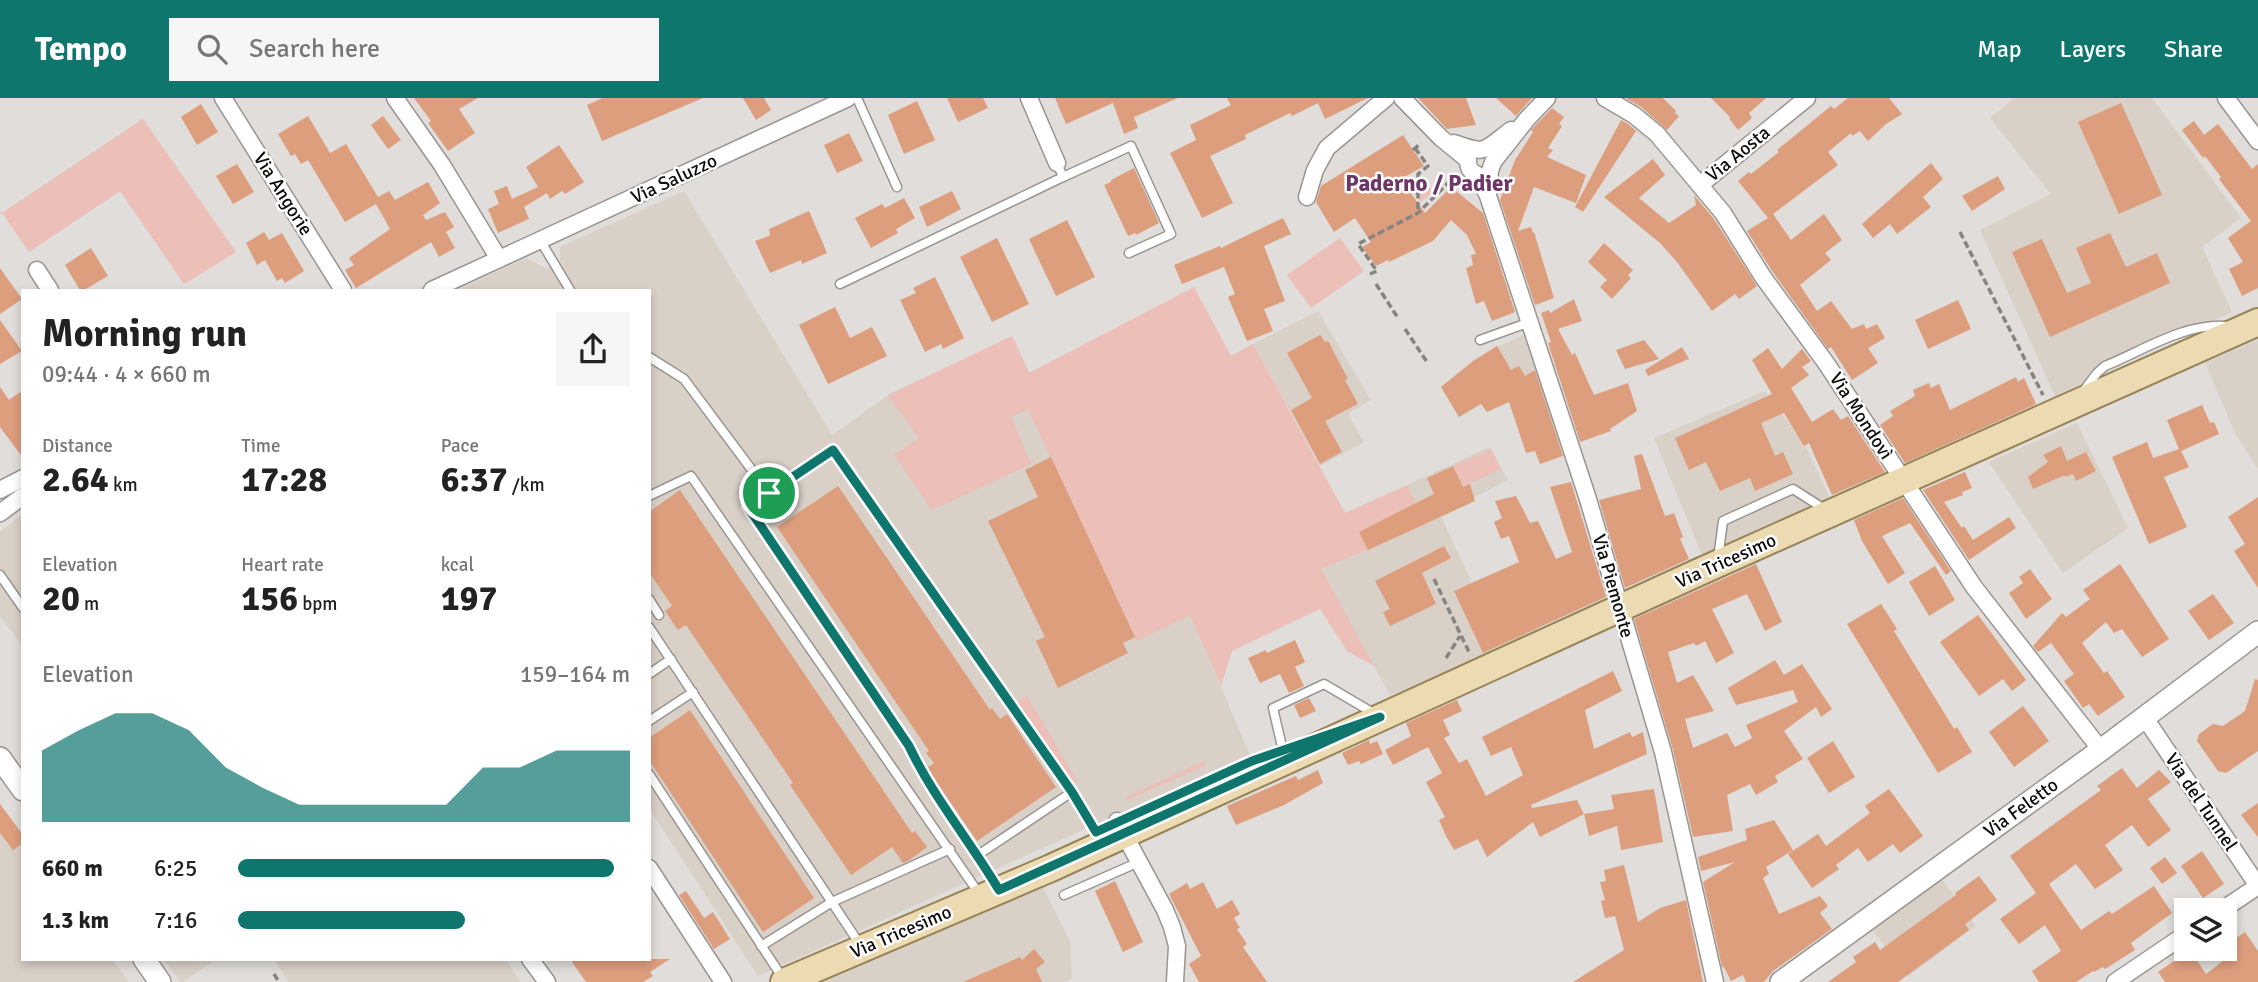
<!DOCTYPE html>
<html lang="en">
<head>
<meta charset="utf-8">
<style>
	body { margin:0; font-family:Signika,sans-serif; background:#f6f6f6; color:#222; height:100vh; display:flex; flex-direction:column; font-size:26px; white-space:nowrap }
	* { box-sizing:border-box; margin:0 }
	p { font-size:23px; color:#767676 }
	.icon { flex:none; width:38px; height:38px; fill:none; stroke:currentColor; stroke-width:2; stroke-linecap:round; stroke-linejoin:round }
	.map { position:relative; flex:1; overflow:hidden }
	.sheet { position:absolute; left:21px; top:191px; width:630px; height:672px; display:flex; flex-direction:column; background:#fff; border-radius:0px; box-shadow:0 4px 10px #0003 }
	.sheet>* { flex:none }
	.tools { position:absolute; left:2174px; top:800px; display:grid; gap:14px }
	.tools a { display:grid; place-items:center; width:63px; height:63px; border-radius:0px; background:#fff; box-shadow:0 4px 10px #0003; font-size:35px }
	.pin { position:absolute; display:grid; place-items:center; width:60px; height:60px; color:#fff; margin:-30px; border:4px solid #fff; border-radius:50%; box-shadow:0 2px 7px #0007 }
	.round { display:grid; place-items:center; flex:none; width:74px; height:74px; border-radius:0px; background:#f6f6f6 }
	.headline { display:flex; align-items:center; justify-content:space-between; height:119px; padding:0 21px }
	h1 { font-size:38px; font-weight:800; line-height:52px }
	.metrics { display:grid; grid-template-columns:repeat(3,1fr); gap:10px; height:119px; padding:7px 21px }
	.metrics div { display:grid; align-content:center }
	.metrics b { font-size:35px; font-weight:800 }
	.metrics small { font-size:19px; font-weight:400 }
	.metrics p { font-size:19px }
	.chart { height:196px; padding:14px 21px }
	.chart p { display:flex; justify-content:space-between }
	.chart svg { width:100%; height:126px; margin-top:7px; fill:#0f766e; opacity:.7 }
	ul { padding:0 21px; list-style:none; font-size:23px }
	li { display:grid; grid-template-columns:112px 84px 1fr; align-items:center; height:52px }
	li i { height:18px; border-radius:9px; background:#0f766e }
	header { display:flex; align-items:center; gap:42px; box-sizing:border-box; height:98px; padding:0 35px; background:#0f766e; color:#fff }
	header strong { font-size:33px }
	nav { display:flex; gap:38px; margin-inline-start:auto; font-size:24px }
	.search { width:490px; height:63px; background:#f6f6f6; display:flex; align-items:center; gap:18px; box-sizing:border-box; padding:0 24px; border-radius:0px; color:#767676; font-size:26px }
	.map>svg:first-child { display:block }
	.built { fill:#d9d0c7 }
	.green { fill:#ecbfb8 }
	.building { fill:#dd9e7e }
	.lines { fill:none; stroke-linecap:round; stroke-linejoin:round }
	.service-casing { stroke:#989592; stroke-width:11 }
	.minor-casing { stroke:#989592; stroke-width:19 }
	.tertiary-casing { stroke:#989592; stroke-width:24 }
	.primary-casing { stroke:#968356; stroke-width:30 }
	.path { stroke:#868481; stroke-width:3.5; stroke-dasharray:7 3.5; stroke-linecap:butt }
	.service { stroke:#fff; stroke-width:8 }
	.minor { stroke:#fff; stroke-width:16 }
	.tertiary { stroke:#fff; stroke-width:21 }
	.primary { stroke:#ecdbb2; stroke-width:26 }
	.route-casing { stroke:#fff; stroke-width:14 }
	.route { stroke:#0f766e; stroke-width:9 }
	.labels { text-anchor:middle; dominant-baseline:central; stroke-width:5; stroke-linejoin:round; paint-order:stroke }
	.street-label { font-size:19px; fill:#0e0d0c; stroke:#fff }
	.quarter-label { font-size:23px; font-weight:bold; fill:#6c3767; stroke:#fff }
</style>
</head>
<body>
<header>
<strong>Tempo</strong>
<div class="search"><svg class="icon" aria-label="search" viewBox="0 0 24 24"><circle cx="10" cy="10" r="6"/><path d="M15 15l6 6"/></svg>Search here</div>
<nav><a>Map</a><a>Layers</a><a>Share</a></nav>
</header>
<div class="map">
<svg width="2258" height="884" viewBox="0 0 2258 884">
	<rect width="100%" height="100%" fill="#e0ddda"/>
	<g class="built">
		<polygon points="2014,0 2152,0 2241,120 2202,149 2232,214 2055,298 1980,132 2051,96 1990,20"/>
		<polygon points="684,93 832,337 888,297 1012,238 1152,535 1190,517 1250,657 758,878 649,710 649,192 457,192 527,160 546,171 560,166 560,149"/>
		<polygon points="1318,213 1371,302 1348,316 1364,344 1320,368 1253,246"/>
		<polygon points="1524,237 1535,272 1459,319 1441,289 1497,249"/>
		<polygon points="2258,242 2258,371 2236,337 2205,265"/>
		<polygon points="1765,293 1805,347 1831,403 1704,462 1654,340"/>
		<polygon points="2077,325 2128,430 2063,475 1989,364"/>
		<polygon points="1489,349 1508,382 1469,402 1470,405 1441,419 1472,484 1505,470 1517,495 1525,504 1538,535 1485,559 1390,597 1320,471 1424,427 1407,387"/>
		<polygon points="23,416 23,549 0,518 0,434"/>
		<polygon points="0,706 23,738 23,861 112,861 129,884 0,884"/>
		<polygon points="1941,780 1976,828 1907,879 1872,831"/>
		<polygon points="1041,785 1070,843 1072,880 1066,884 823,884"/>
		<polygon points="164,861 216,861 183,884 180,884"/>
		<polygon points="273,861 505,861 521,884 289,884"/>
	</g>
	<g class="green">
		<polygon points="143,21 236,154 184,186 120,93 29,154 2,115 0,116 0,113 2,115"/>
		<polygon points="1420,77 1433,94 1421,104 1407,87"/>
		<polygon points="1340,140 1364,173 1311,210 1287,177"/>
		<polygon points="1194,189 1231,258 1253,246 1345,415 1407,387 1425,427 1321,471 1374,568 1347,553 1320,511 1232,553 1221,588 1190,517 1137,543 1028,311 1011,319 1031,366 932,412 894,357 919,340 888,297 1012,238 1029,275"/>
		<polygon points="1491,351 1501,371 1463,389 1453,368"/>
		<polygon points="1027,598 1078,684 1071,688 1015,606"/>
		<polygon points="1204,663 1206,667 1127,702 1126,699"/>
	</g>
	<g class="building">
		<polygon points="414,0 478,0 459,11 475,35 448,53 428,25 431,23"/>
		<polygon points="603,0 703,0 602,43 587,7"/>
		<polygon points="743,0 764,0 771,12 756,22"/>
		<polygon points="947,0 983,0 988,10 958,24"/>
		<polygon points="1055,0 1178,0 1134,19 1138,30 1124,36 1113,5 1066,26"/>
		<polygon points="1227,0 1368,0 1325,21 1318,5 1292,18 1290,15 1245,37 1246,41 1210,58 1233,105 1202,120 1170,55 1196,42 1190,27 1231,7"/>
		<polygon points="1418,0 1466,0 1476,27 1447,31"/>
		<polygon points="1496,0 1532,0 1516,18"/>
		<polygon points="1626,0 1663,0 1676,13 1675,15 1679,18 1667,32 1641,9"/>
		<polygon points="1711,0 1766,0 1749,15 1752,20 1738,32 1729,20 1730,19"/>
		<polygon points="1848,0 1889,0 1902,16 1886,26 1868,43 1860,33 1852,38 1851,35 1828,54 1838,67 1773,116 1791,142 1824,116 1842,142 1825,155 1831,162 1800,187 1817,213 1831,203 1852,231 1864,226 1866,231 1877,226 1885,240 1868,250 1878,265 1852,282 1831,249 1828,251 1772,173 1747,133 1768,120 1738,83 1749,74 1751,76 1779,54 1777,52 1831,8 1834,11"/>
		<polygon points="917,3 935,42 904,56 888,17"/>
		<polygon points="2121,5 2162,97 2119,116 2078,24"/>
		<polygon points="201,6 218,34 197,47 181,19"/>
		<polygon points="1552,10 1564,19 1559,26 1562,28 1548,50 1553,52 1547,59 1586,77 1576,105 1534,89 1518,133 1531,129 1533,135 1534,134 1554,200 1535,207 1500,102 1515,62 1533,34 1531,32"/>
		<polygon points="308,18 330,55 346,46 378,99 389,93 395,102 428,84 440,105 423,117 426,122 445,114 454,129 446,134 455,150 439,159 431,144 356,190 345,172 354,167 349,160 390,131 376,106 345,124 308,62 301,66 295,56 291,58 278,36"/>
		<polygon points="383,18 401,42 388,51 371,27"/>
		<polygon points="1621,22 1628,26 1651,45 1636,33 1583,114 1575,109"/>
		<polygon points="2194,23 2204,37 2218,26 2252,71 2258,66 2258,190 2242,198 2229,171 2243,164 2228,140 2251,123 2219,81 2221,79 2205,58 2203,60 2182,32"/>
		<polygon points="849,35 863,63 837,75 824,47"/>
		<polygon points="1403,37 1424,68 1401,81 1425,115 1451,89 1483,115 1515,214 1492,223 1484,203 1476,206 1466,170 1473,167 1471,157 1476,156 1467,137 1451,122 1433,143 1389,164 1388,162 1376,168 1362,149 1371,144 1355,120 1334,134 1316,104 1321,88"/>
		<polygon points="559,47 584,84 565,96 562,93 550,101 547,95 524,109 529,121 498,135 488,111 499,106 494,93 507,88 512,101 538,89 526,69"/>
		<polygon points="1653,61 1665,77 1639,100 1669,125 1696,107 1694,97 1714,121 1757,188 1739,201 1735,196 1712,213 1677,164 1660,145 1604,99"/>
		<polygon points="1931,65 1943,81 1923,99 1931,109 1897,136 1890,126 1873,140 1862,126"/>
		<polygon points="237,66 254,94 233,106 216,78"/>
		<polygon points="1134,70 1159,125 1136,137 1135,135 1128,138 1104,87 1111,84 1111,82"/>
		<polygon points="1998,78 2005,91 1972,113 1962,98"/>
		<polygon points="952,93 961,111 927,129 919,109"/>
		<polygon points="904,100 915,120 896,131 898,135 871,150 855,120 882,106 885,110"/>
		<polygon points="809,113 827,155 802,166 801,162 770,175 755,143 769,138 770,136 769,131"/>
		<polygon points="1283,120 1291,136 1264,148 1285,203 1264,211 1273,233 1247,243 1228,199 1235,196 1224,169 1182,186 1174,167 1220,148 1221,150"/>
		<polygon points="1067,122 1095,179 1056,198 1029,141"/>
		<polygon points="264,134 269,142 282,135 304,173 285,185 282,180 277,183 265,162 257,167 246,145"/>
		<polygon points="2110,135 2126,169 2157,155 2170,185 2050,239 2012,154 2042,141 2067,195 2091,185 2076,150"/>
		<polygon points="997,140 1029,206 992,224 960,159"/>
		<polygon points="1604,145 1633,172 1628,177 1631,180 1612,201 1600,189 1607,182 1588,164"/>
		<polygon points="91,150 108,178 84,192 80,192 65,167"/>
		<polygon points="0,170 22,201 0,216"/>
		<polygon points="935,179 964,240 943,251 941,246 925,254 900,202 916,195 913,190"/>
		<polygon points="1574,201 1582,223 1558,231 1572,257 1575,255 1594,297 1628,285 1637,313 1610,331 1611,333 1580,344 1548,245 1551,244 1541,215 1549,212 1550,215"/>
		<polygon points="1958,202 1971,231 1928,251 1915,222"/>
		<polygon points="835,209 850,240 872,229 887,258 828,286 799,227"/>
		<polygon points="0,222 22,253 0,266"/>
		<polygon points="1320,237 1325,244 1328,243 1348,281 1345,282 1358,306 1325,323 1342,354 1320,366 1291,312 1312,300 1287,255"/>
		<polygon points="1644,242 1659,261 1625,271 1616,252"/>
		<polygon points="1497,248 1511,272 1519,268 1525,278 1535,272 1563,358 1540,366 1535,353 1526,355 1509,304 1487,314 1481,306 1459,319 1441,289 1473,263"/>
		<polygon points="1682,249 1689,261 1648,278 1645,272"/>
		<polygon points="1768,250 1782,271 1802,251 1811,263 1802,269 1809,277 1791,290 1812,324 1833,311 1841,322 1848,318 1885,374 1832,397 1809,345 1804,348 1784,315 1761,325 1775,358 1783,354 1793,376 1755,393 1750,380 1720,393 1706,364 1689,372 1675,340 1772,296 1752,262"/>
		<polygon points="2016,279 2018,284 2024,280 2036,306 1905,365 1880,327 1893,318 1890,313 1915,298 1913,292 1929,285 1931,290 1939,286 1950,312"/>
		<polygon points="0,289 9,302 23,292 23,360 0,329"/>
		<polygon points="2202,307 2210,325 2214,324 2219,336 2181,353 2189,369 2164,379 2187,429 2149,446 2112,359 2147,344 2153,360 2179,351 2167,322"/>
		<polygon points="2061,348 2067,363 2086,354 2096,373 2076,383 2073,376 2065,379 2065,377 2033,391 2028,379 2048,364 2043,357"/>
		<polygon points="1642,356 1665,418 1674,415 1683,439 1680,441 1689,461 1625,490 1599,402 1641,391 1634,358"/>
		<polygon points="1051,359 1135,539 1123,545 1128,555 1058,590 1036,543 1045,539 988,423 1038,399 1025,372"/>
		<polygon points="1453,368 1463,389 1470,386 1475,403 1368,452 1359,434 1434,396 1427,380"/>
		<polygon points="1965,374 1972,390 1962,394 1963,397 1944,404 1962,430 1964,428 1973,442 2009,419 2016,430 1969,462 1923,392"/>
		<polygon points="1571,384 1606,499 1483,555 1454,493 1519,464 1509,438 1501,441 1494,424 1502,420 1495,403 1516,398 1530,425 1538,423 1556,461 1572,454 1550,389"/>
		<polygon points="838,388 990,612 992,610 1000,621 1007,616 1056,689 977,743 927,670 934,665 926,655 929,653 777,429"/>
		<polygon points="680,392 912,735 915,733 927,749 908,763 903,765 892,749 851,777 790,687 793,685 686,527 678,532 665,513 672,508 649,474 649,414"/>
		<polygon points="2258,399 2258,490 2234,453 2245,446 2228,419"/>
		<polygon points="1903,400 1951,473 1946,477 1910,425 1882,438 1905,475 1888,486 1862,443 1854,422"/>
		<polygon points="1444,448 1451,460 1422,475 1436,506 1390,528 1383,514 1390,511 1375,483"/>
		<polygon points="1756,466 1782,524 1765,533 1747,496 1712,511 1734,555 1716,565 1705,543 1696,548 1694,545 1668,554 1677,585 1693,577 1714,613 1685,621 1693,650 1727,635 1735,649 1752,640 1746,627 1798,604 1793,592 1736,607 1728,590 1775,562 1784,577 1802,566 1832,611 1821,619 1816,609 1784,633 1803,661 1775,678 1778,684 1756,697 1750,686 1727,697 1733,733 1693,739 1673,652 1634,521"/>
		<polygon points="2120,466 2169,541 2142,559 2122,531 2114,535 2106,524 2082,545 2104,575 2107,573 2125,599 2098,618 2089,606 2083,610 2064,583 2074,576 2051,545 2038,554 2033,548 2062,515 2066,519 2090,501 2083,492"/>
		<polygon points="1935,468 1955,502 1929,518 1909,484"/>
		<polygon points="2030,471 2052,501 2026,521 2009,495 2023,485 2019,479"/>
		<polygon points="2213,496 2234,525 2209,542 2188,513"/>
		<polygon points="1881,506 1897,531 1894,533 1954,631 1957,629 1972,654 1938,675 1847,526"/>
		<polygon points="1978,517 2026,582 2012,593 2003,581 1979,598 1940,544"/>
		<polygon points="1295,542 1305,564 1295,569 1304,588 1289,595 1280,576 1260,585 1248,560 1266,552 1267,555"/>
		<polygon points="1613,573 1622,593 1585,612 1594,651 1630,634 1632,639 1643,634 1647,656 1531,707 1532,710 1577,702 1584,716 1540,739 1533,724 1487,759 1478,741 1454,752 1446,738 1439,722 1445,719 1426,684 1442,675 1428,649 1393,667 1385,652 1411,638 1406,625 1457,602 1462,613 1443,622 1450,637 1444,640 1459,665 1467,661 1486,698 1523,677 1511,649 1491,658 1482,639"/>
		<polygon points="2255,581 2258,582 2258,653 2226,675 2218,673 2197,643 2199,636 2213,626 2223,628 2245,613"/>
		<polygon points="1309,600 1316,613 1300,620 1294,607"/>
		<polygon points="2023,608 2049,643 2014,669 1989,634"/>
		<polygon points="690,612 814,800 763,834 649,662 649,640"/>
		<polygon points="1369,642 1370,646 1377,643 1383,656 1361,666 1359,663 1348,667 1342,655"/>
		<polygon points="1833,643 1855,679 1829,695 1807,660"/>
		<polygon points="2122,670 2137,690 2159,672 2171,684 2148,701 2171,732 2148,749 2132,727 2105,747 2123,772 2095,791 2076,766 2049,786 2081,832 2109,813 2112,816 2154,788 2172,815 2131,845 2135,852 2105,871 2103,869 2094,874 2093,873 2076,884 2039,884 2032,873 2061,853 2045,827 2019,846 2000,821 2036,795 2010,758 2101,692 2097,688"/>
		<polygon points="1318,672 1323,685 1284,707 1236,727 1227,708 1296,678 1298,682"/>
		<polygon points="1654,691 1663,744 1621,752 1617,728 1589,738 1584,716 1614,711 1611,697"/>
		<polygon points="1889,691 1923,738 1900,755 1893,746 1868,764 1858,750 1836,767 1839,771 1812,790 1788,756 1818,736 1826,748 1870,715 1865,708"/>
		<polygon points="2258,705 2258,739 2241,717"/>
		<polygon points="0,706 23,737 23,745 13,752 0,735"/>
		<polygon points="1774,722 1793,752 1766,769 1769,776 1763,780 1779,816 1820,798 1828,808 1820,815 1832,831 1773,873 1764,884 1746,884 1743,877 1731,883 1724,869 1722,869 1703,784 1735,764 1701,773 1698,759 1747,742 1745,731"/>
		<polygon points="2202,753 2224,786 2203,800 2181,768"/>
		<polygon points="2165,759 2177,775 2162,786 2150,770"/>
		<polygon points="1624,767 1638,824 1660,810 1686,802 1703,884 1573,884 1624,852 1615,818 1605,820 1601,803 1605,802 1600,784 1606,783 1604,772"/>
		<polygon points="1979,778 1997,802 1965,826 1969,832 1898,884 1828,884 1856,864 1853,859 1875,844 1880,852 1956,797 1955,795"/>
		<polygon points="1115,783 1143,844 1123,854 1095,793"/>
		<polygon points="1203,784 1217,811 1232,802 1240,816 1234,820 1240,830 1237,831 1247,846 1243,849 1267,884 1199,884 1189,866 1201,858 1169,796 1187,785 1190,791"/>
		<polygon points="686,793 704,820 713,814 730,841 714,851 679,797"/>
		<polygon points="2245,834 2258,853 2258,884 2165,884 2158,874 2190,852 2206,876 2228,859 2222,850 2224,848"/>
		<polygon points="1034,851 1045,864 1036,871 1042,884 963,884 1020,859 1022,862"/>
		<polygon points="570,861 670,861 650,874 653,878 643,884 586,884"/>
	</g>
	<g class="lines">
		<defs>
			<g id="service">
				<polyline points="857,0 897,89"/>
				<polyline points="1063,79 1131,48 1171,136 1129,155"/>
				<polyline points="540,142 570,192"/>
				<polyline points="840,186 1063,79 1057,65"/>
				<polyline points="1480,242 1530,224"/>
				<polyline points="649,259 684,281 769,395"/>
				<path d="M 2082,295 L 2097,275 L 2105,268 C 2144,252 2184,225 2227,228"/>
				<polyline points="649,398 691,378 980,797"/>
				<polyline points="1718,461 1723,423 1793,391 1826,412"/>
				<polyline points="0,477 23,510"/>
				<polyline points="649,501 659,517"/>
				<polyline points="649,529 861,848"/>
				<polyline points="649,576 671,561"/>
				<polyline points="649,623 693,594"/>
				<polyline points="1289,654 1283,653 1273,610 1324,586 1375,616"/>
				<polyline points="649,676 784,882"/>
				<polyline points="978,757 1072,694"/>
				<polyline points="998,789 920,672 909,648 748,409 833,352 1072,694 1101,744"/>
				<polyline points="1064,797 1139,764"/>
				<polyline points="761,848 832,804 950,751"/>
			</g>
			<g id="minor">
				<polyline points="223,0 343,192"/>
				<polyline points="395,0 442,67 499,161"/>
				<polyline points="1029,0 1057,65"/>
				<path d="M 1402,0 L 1441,40 L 1468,62 C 1468,71 1471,74 1478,77 L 1488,98 L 1587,398 L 1663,654 L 1715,884"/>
				<polyline points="1605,0 1634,17 1657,36 1723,115 1763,179 1826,265 1974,489 2101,652"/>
				<polyline points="2226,0 2258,43"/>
				<path d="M 1454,45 C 1487,57 1483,53 1511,32"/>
				<polyline points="1701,86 1807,0"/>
				<polyline points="1488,95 1490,73 1493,64 1527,21 1547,0"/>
				<polyline points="1307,99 1315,72 1327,50 1386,0"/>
				<polyline points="37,172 50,192"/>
				<polyline points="432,192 848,0"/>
				<polyline points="0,392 23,380"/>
				<polyline points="0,415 23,398"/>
				<polyline points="2145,620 2258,788"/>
				<polyline points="1117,723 1165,812 1172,829 1177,848 1175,884"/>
				<polyline points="649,770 723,884"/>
				<polyline points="2222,812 2258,788"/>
				<polyline points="530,861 547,884"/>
				<polyline points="2115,884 2186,836"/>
			</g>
			<g id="tertiary">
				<polyline points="0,660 23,692"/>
				<polyline points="144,861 160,884"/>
				<polyline points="1781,884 2101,652 2258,534"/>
			</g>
			<polyline id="primary" points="784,884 1051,770 1697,475 2258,224"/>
		</defs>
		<use href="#service" class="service-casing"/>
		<use href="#minor" class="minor-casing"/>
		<use href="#tertiary" class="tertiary-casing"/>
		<use href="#primary" class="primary-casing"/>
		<g class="path">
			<polyline points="1415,50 1428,68 1418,76 1418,115"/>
			<polyline points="1413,52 1421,45"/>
			<polyline points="1960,134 2043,297"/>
			<polyline points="1370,176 1377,173 1358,146 1418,115 1454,79"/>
			<polyline points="1376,186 1398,220"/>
			<polyline points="1405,231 1427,264"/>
			<polyline points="1434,481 1469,554"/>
			<polyline points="1446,560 1460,538"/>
			<polyline points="274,876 279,884"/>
		</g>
		<use href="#service" class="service"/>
		<use href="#minor" class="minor"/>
		<use href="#tertiary" class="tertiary"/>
		<use href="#primary" class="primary"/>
	</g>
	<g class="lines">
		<defs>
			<path id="route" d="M 833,352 L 1072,694 L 1096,734 L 1252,663 L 1380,619 L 999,792 C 970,743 933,699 909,648 L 748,409 Z"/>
		</defs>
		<use href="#route" class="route-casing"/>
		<use href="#route" class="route"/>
	</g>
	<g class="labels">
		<g class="street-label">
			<text transform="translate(1738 56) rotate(-39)">Via Aosta</text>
			<text transform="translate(674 81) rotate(-25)">Via Saluzzo</text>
			<text transform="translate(283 96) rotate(58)">Via Angorie</text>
			<text transform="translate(1861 318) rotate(57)">Via Mondovì</text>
			<text transform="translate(1726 463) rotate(-24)">Via Tricesimo</text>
			<text transform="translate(1613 488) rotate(74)">Via Piemonte</text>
			<text transform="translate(2201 704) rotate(56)">Via del Tunnel</text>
			<text transform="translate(2021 710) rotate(-36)">Via Feletto</text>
			<text transform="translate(901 834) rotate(-23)">Via Tricesimo</text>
		</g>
		<g class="quarter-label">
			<text x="1429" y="85">Paderno / Padier</text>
		</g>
	</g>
</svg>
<div class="tools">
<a><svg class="icon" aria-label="layers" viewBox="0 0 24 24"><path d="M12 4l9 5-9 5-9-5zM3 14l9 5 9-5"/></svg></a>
</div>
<div class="pin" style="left:769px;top:395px;background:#1e9e55"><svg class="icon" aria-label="arrive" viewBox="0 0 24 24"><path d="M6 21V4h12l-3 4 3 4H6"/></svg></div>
<section class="sheet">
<div class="headline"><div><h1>Morning run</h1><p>09:44 · 4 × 660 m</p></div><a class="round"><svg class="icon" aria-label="share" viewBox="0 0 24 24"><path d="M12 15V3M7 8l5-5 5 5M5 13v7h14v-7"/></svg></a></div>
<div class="metrics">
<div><p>Distance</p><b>2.64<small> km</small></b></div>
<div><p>Time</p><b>17:28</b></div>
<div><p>Pace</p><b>6:37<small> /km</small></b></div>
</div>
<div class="metrics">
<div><p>Elevation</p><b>20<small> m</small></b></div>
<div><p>Heart rate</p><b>156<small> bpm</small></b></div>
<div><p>kcal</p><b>197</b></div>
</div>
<div class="chart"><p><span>Elevation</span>159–164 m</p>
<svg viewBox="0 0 160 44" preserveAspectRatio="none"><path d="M0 44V19L10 12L20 6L30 6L40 12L50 25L60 32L70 38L80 38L90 38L100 38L110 38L120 25L130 25L140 19L150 19L160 19V44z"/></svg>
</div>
<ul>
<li><b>660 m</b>6:25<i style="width:96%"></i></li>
<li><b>1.3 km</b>7:16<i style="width:58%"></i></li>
</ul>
</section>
</div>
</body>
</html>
